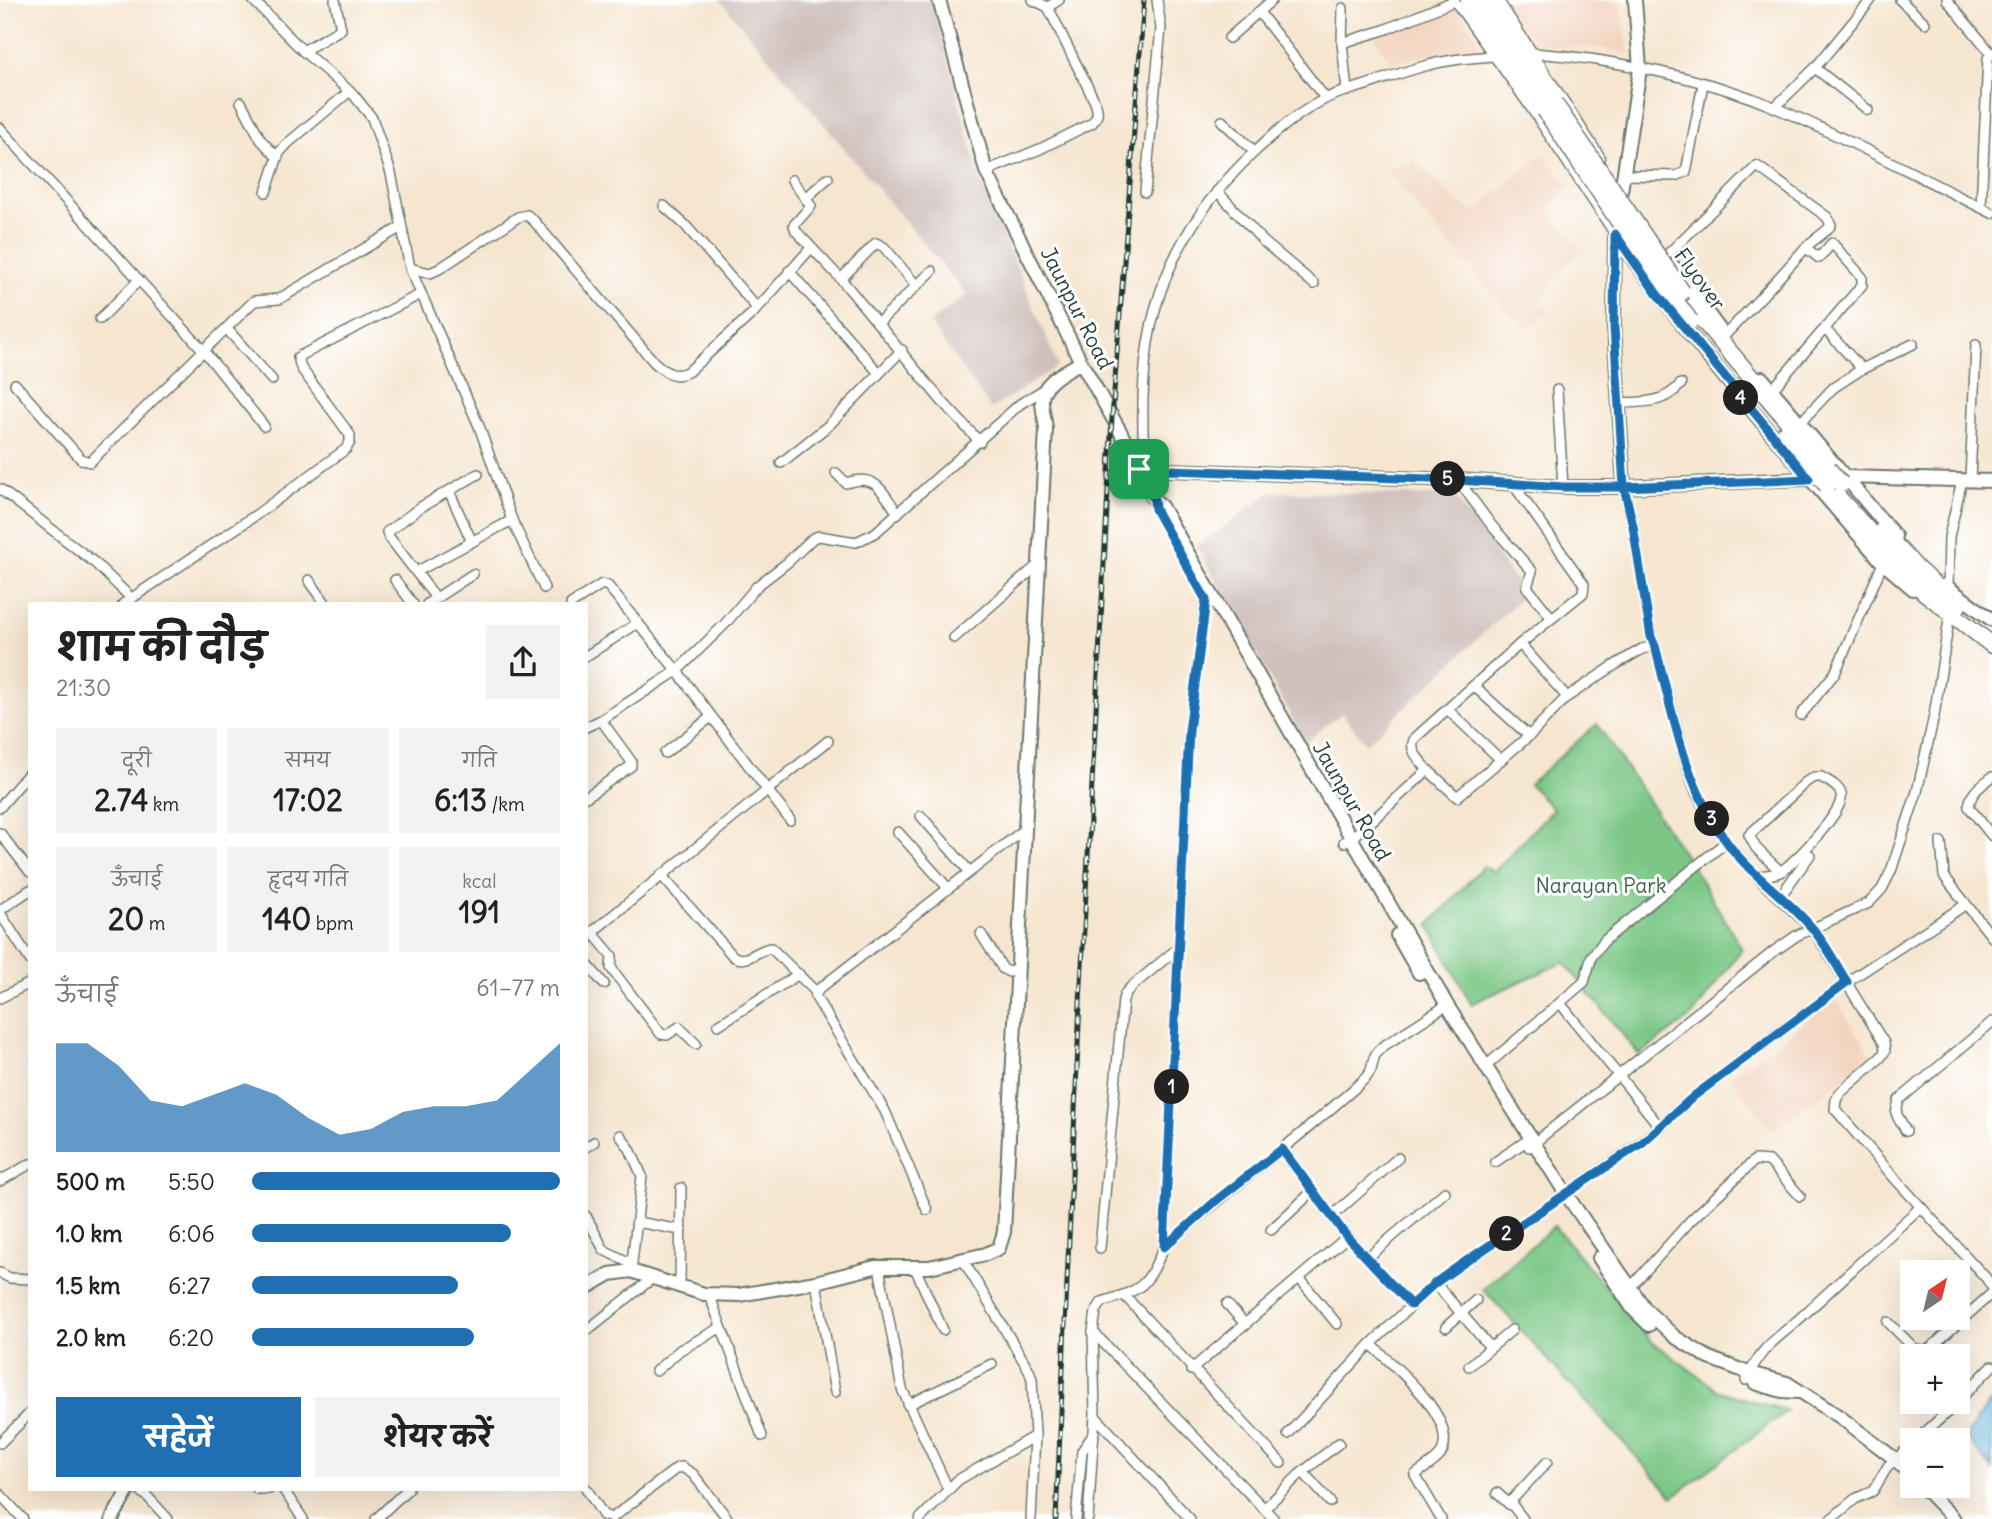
<!DOCTYPE html>
<html lang="hi">
<head>
<meta charset="utf-8">
<style>
	body { margin:0; font-family:Delius,"Playpen Sans Deva",sans-serif; background:#f2f2f2; color:#222; height:100vh; display:flex; flex-direction:column; font-size:26px; white-space:nowrap }
	* { box-sizing:border-box; margin:0 }
	p { font-size:23px; color:#767676 }
	.icon { flex:none; width:38px; height:38px; fill:none; stroke:currentColor; stroke-width:2; stroke-linecap:round; stroke-linejoin:round }
	.map { position:relative; flex:1; overflow:hidden }
	.sheet { position:absolute; left:28px; top:602px; width:560px; height:889px; display:flex; flex-direction:column; background:#fff; border-radius:0px; box-shadow:0 7px 28px #0002 }
	.sheet>* { flex:none }
	.needle { width:46px; rotate:35deg }
	.controls { position:absolute; left:1900px; top:1260px; display:grid; gap:14px }
	.controls a { display:grid; place-items:center; width:70px; height:70px; border-radius:0px; background:#fff; box-shadow:0 7px 28px #0002; font-size:35px }
	.pin { position:absolute; display:grid; place-items:center; width:60px; height:60px; color:#fff; margin:-30px; border-radius:14px; box-shadow:0 4px 10px #0006 }
	.km { position:absolute; width:35px; height:35px; margin:-18px; border-radius:50%; background:#222; color:#fff; font-size:19px; line-height:35px; text-align:center }
	.round { display:grid; place-items:center; flex:none; width:74px; height:74px; border-radius:0px; background:#f2f2f2 }
	.headline { display:flex; align-items:center; justify-content:space-between; height:119px; padding:0 28px }
	h1 { font-size:38px; font-weight:700; line-height:52px }
	.metrics { display:grid; grid-template-columns:repeat(3,1fr); gap:10px; height:119px; padding:7px 28px }
	.metrics div { display:grid; align-content:center; border-radius:0px; background:#f2f2f2; text-align:center }
	.metrics b { font-size:30px; font-weight:700 }
	.metrics small { font-size:19px; font-weight:400 }
	.metrics p { font-size:19px }
	.chart { height:196px; padding:14px 28px }
	.chart p { display:flex; justify-content:space-between }
	.chart svg { width:100%; height:126px; margin-top:7px; fill:#1f6fb2; opacity:.7 }
	.button { display:flex; gap:14px; margin-top:auto; padding:14px 28px }
	.button a { flex:1; height:80px; border-radius:0px; background:#1f6fb2; color:#fff; font-size:28px; font-weight:700; line-height:80px; text-align:center }
	.button a+a { background:#f2f2f2; color:#222 }
	ul { padding:0 28px; list-style:none; font-size:23px }
	li { display:grid; grid-template-columns:112px 84px 1fr; align-items:center; height:52px }
	li i { height:18px; border-radius:9px; background:#1f6fb2 }
	.map>svg:first-child { display:block }
	.built { fill:#f3d4bf }
	.industrial { fill:#cfc0bb }
	.green { fill:#7bc786; stroke:#4d825d; stroke-width:2 }
	.water { fill:#65b5e0; stroke:#42798a; stroke-width:2 }
	.lines { fill:none; stroke-linecap:round; stroke-linejoin:round }
	.street-casing { stroke:#6a786b; stroke-width:12 }
	.secondary-casing { stroke:#6a786b; stroke-width:16 }
	.highway-casing { stroke:#6a786b; stroke-width:19 }
	.street { stroke:#fff; stroke-width:9 }
	.secondary { stroke:#fff; stroke-width:12 }
	.highway { stroke:#fff; stroke-width:16 }
	.rail-casing { stroke:#1f3d34; stroke-width:5 }
	.rail { stroke:#fff; stroke-width:2.5; stroke-dasharray:8; stroke-linecap:butt }
	.highway-bridge-casing { stroke:#6a786b; stroke-width:19; stroke-linecap:butt }
	.highway-bridge { stroke:#fff; stroke-width:16 }
	.route-casing { stroke:#fff; stroke-width:14 }
	.route { stroke:#1f6fb2; stroke-width:9 }
	.labels { text-anchor:middle; dominant-baseline:central; stroke-width:6; stroke-linejoin:round; paint-order:stroke }
	.street-label { font-size:21px; fill:#1f3d34; stroke:#fff }
	.park-label { font-size:21px; fill:#3b664d; stroke:#fff }
</style>
</head>
<body>
<div class="map">
<svg width="1992" height="1519" viewBox="0 0 1992 1519">
	<rect width="100%" height="100%" fill="#fff"/>
	<filter id="ink" filterUnits="userSpaceOnUse"><feTurbulence type="fractalNoise" baseFrequency=".0143" numOctaves="2"/><feDisplacementMap in="SourceGraphic" scale="14" xChannelSelector="R" yChannelSelector="G"/><feConvolveMatrix kernelMatrix="1 2 1 2 8 2 1 2 1" color-interpolation-filters="sRGB"/></filter>
	<filter id="wash" filterUnits="userSpaceOnUse"><feTurbulence type="fractalNoise" baseFrequency=".00686" numOctaves="4" result="noise"/><feDisplacementMap in="SourceGraphic" scale="28" xChannelSelector="R" yChannelSelector="G"/><feGaussianBlur stdDeviation="1.57" result="paint"/><feColorMatrix in="noise" values="0 0 0 0 0 0 0 0 0 0 0 0 0 0 0 0 0 1.4 0 .05"/><feComposite in="paint" operator="in"/></filter>
	<g filter="url(#wash)">
		<rect width="100%" height="100%" fill="#f6e6d0"/>
		<g class="built">
			<polygon points="1451,0 1484,47 1429,55 1392,64 1375,37"/>
			<polygon points="1501,0 1621,0 1629,54 1601,48 1531,45"/>
			<polygon points="1542,154 1571,186 1548,208 1580,248 1539,303 1550,311 1525,331 1384,168 1405,166 1414,160 1463,205 1475,211"/>
			<polygon points="1836,999 1872,1057 1771,1131 1731,1076"/>
		</g>
		<g class="industrial">
			<polygon points="720,0 932,0 979,175 1058,366 991,409 930,323 967,295"/>
			<polygon points="1272,492 1455,496 1525,594 1366,744 1342,713 1305,742 1197,546"/>
		</g>
		<g class="green">
			<polygon points="1597,724 1698,875 1742,949 1692,1016 1639,1055 1564,962 1471,1004 1429,925 1483,866 1494,872 1553,809 1529,784"/>
			<polygon points="1554,1226 1651,1341 1719,1391 1787,1411 1673,1497 1483,1289"/>
		</g>
		<polygon class="water" points="1992,1401 1992,1469 1965,1436 1975,1426 1975,1420"/>
	</g>
	<g filter="url(#ink)">
		<g class="lines">
			<defs>
				<g id="street">
					<polyline points="253,0 303,51 353,94 372,118 391,173 410,268 479,426 512,520 544,588"/>
					<polyline points="1033,0 1048,7 1059,0"/>
					<polyline points="1454,0 1527,102 1615,234"/>
					<polyline points="1498,0 1600,157"/>
					<polyline points="1900,0 1925,23"/>
					<polyline points="1947,0 1991,53"/>
					<polyline points="1343,8 1342,43 1347,91"/>
					<polyline points="1259,12 1325,98"/>
					<polyline points="1229,38 1272,0"/>
					<polyline points="1342,43 1384,30 1454,1"/>
					<polyline points="303,51 341,29 335,0"/>
					<path d="M 1533,53 C 1607,58 1707,78 1776,108 C 1850,139 1920,178 1992,213"/>
					<polyline points="1815,68 1868,110"/>
					<polyline points="241,102 261,140 277,157"/>
					<polyline points="1775,107 1815,68 1871,0"/>
					<polyline points="1222,121 1254,151"/>
					<polyline points="0,128 204,351 264,426"/>
					<path d="M 986,171 L 1040,149 L 1092,123 C 1099,116 1098,111 1095,102 L 1048,7"/>
					<polyline points="1625,175 1676,176 1686,172 1703,84"/>
					<polyline points="792,180 811,206 794,225 796,231 841,279 940,399 980,442"/>
					<polyline points="1217,191 1264,242 1314,284"/>
					<polyline points="266,192 279,153 288,143 350,91"/>
					<polyline points="1145,192 1161,28 1157,0"/>
					<polyline points="807,197 828,178"/>
					<polyline points="664,206 685,225 757,308"/>
					<polyline points="1981,207 1988,58 1992,53"/>
					<path d="M 1666,256 L 1757,166 L 1827,217 L 1831,225 C 1825,234 1815,238 1807,246 C 1780,277 1753,306 1724,336"/>
					<path d="M 410,268 L 430,273 L 439,269 L 518,217 L 527,215 L 534,221 L 654,362 C 666,373 675,379 689,371 L 754,312 L 811,248"/>
					<polyline points="789,271 878,372"/>
					<polyline points="841,279 876,243 884,247 916,285"/>
					<polyline points="100,319 139,280"/>
					<polyline points="878,323 932,271"/>
					<polyline points="227,329 272,380"/>
					<polyline points="1825,329 1862,369"/>
					<polyline points="15,384 81,459 90,462 254,301 279,299 401,227"/>
					<polyline points="1557,390 1563,487"/>
					<polyline points="1772,390 1862,285 1862,277 1832,243 1819,258 1806,248"/>
					<path d="M 1618,403 C 1643,402 1664,404 1681,384"/>
					<polyline points="1800,423 1833,388 1862,369 1913,344"/>
					<polyline points="781,463 829,425 902,350"/>
					<path d="M 1145,469 C 1136,347 1152,257 1240,166 C 1265,141 1291,117 1323,100 C 1335,93 1350,90 1363,86 C 1385,79 1407,70 1429,65 C 1449,59 1471,58 1492,56"/>
					<path d="M 836,473 L 846,483 C 877,473 881,491 898,513"/>
					<polyline points="1458,480 1492,526 1532,571 1527,587 1551,617"/>
					<polyline points="1970,480 1976,345"/>
					<polyline points="1513,484 1584,584 1583,593 1520,644 1567,697"/>
					<polyline points="1624,487 1633,525 1651,637 1655,646 1687,767 1696,792 1706,811 1726,842 1766,886 1813,929 1884,1043 1885,1051 1881,1057 1840,1093 1836,1100 1835,1109 1898,1182 1986,1278 1992,1287"/>
					<polyline points="0,489 95,563 131,598"/>
					<polyline points="449,491 472,542"/>
					<polyline points="416,572 512,520"/>
					<polyline points="309,580 326,604"/>
					<polyline points="395,580 413,604"/>
					<polyline points="1948,587 1949,537 1962,480"/>
					<polyline points="436,598 389,537 387,532 421,507 478,474"/>
					<polyline points="123,604 256,515 346,449 350,442 350,435 301,368 298,357 421,294"/>
					<polyline points="427,604 473,574"/>
					<polyline points="571,604 602,584 608,586 677,671 790,820"/>
					<polyline points="954,638 1039,564"/>
					<polyline points="586,656 638,623"/>
					<polyline points="1474,686 1529,736"/>
					<polyline points="1447,709 1501,760"/>
					<polyline points="1801,715 1835,673 1883,563"/>
					<polyline points="586,727 601,720 677,671 725,624 757,586 788,562 813,538 819,536 856,542 875,533 1020,404 1043,390"/>
					<polyline points="665,753 711,717"/>
					<polyline points="1428,770 1457,797 1529,736 1567,697 1615,665 1642,649 1655,646"/>
					<path d="M 1992,777 C 1982,785 1970,792 1969,807 L 1992,836"/>
					<polyline points="586,797 631,766 631,761 601,720"/>
					<polyline points="0,807 30,772"/>
					<polyline points="921,816 969,871"/>
					<polyline points="898,832 948,888"/>
					<polyline points="0,833 30,872"/>
					<path d="M 1344,842 L 1364,828 L 1428,770 C 1421,761 1407,750 1415,738 L 1520,644"/>
					<polyline points="1941,842 1944,876 1992,937"/>
					<path d="M 661,875 L 733,956 C 746,965 757,949 771,948 L 816,992"/>
					<path d="M 1757,876 C 1765,875 1777,875 1783,870 C 1796,860 1846,810 1841,794 C 1839,786 1828,781 1821,777 L 1814,777 L 1806,782 L 1749,835 L 1756,848 L 1781,872"/>
					<polyline points="1779,898 1810,855"/>
					<polyline points="0,910 30,890"/>
					<polyline points="0,913 30,960"/>
					<polyline points="592,932 612,956 611,968 661,1034 667,1035 679,1027 696,1044"/>
					<polyline points="981,934 1003,969 1009,972 1018,969"/>
					<polyline points="586,937 828,741"/>
					<polyline points="586,963 604,984"/>
					<polyline points="0,998 30,983"/>
					<polyline points="1560,1003 1660,1127"/>
					<polyline points="718,1025 799,974"/>
					<polyline points="1486,1066 1584,982 1592,956 1605,940 1726,842"/>
					<polyline points="1906,1131 1896,1113 1899,1100 1992,1022"/>
					<polyline points="620,1135 630,1149 642,1176 631,1271"/>
					<polyline points="586,1147 594,1142"/>
					<polyline points="1529,1147 1773,952 1796,936 1869,903 1882,889 1891,871 1917,792 1934,716 1949,620"/>
					<polyline points="1282,1149 1347,1237 1411,1305"/>
					<polyline points="1495,1162 1525,1142"/>
					<polyline points="0,1181 30,1164"/>
					<polyline points="927,1210 885,1111 815,996 819,989 1025,829"/>
					<polyline points="586,1216 604,1250 632,1264"/>
					<polyline points="1332,1216 1398,1158"/>
					<polyline points="637,1222 681,1230"/>
					<polyline points="1271,1230 1313,1191"/>
					<path d="M 1164,1247 C 1226,1191 1295,1142 1357,1086 C 1362,1081 1368,1077 1371,1070 C 1374,1060 1373,1054 1382,1047 L 1447,1005"/>
					<polyline points="1100,1248 1123,1000 1125,994 1131,987 1178,948"/>
					<polyline points="1367,1258 1445,1192"/>
					<polyline points="963,1260 1029,1370 1032,1379 1035,1436 1031,1519"/>
					<polyline points="879,1267 902,1389 948,1489"/>
					<polyline points="915,1268 943,1330"/>
					<polyline points="0,1273 10,1278 30,1279"/>
					<polyline points="1300,1279 1337,1324"/>
					<polyline points="816,1282 835,1392"/>
					<polyline points="1435,1283 1490,1347"/>
					<polyline points="680,1286 681,1188"/>
					<polyline points="1630,1288 1691,1220 1755,1160 1769,1161 1800,1196"/>
					<polyline points="709,1294 762,1436"/>
					<polyline points="1124,1295 1281,1463"/>
					<polyline points="1227,1304 1246,1325"/>
					<polyline points="1888,1322 1915,1349 1927,1351 1992,1293"/>
					<polyline points="1446,1327 1476,1300"/>
					<polyline points="586,1331 654,1277"/>
					<polyline points="1093,1332 1274,1519"/>
					<path d="M 1371,1344 C 1394,1367 1460,1418 1441,1454 C 1436,1462 1422,1469 1415,1475 L 1441,1519"/>
					<polyline points="1469,1366 1512,1330"/>
					<polyline points="1191,1370 1347,1237"/>
					<polyline points="656,1371 680,1350 720,1328"/>
					<path d="M 1746,1380 C 1763,1345 1771,1344 1798,1320 C 1839,1283 1879,1244 1921,1207"/>
					<polyline points="1958,1401 1992,1366"/>
					<polyline points="908,1405 992,1364"/>
					<polyline points="1095,1416 1190,1519"/>
					<polyline points="1288,1434 1371,1344 1435,1283 1643,1141 1694,1096 1847,982 1965,905"/>
					<polyline points="1917,1440 1958,1402"/>
					<polyline points="0,1443 30,1413"/>
					<polyline points="1303,1472 1330,1502"/>
					<polyline points="586,1488 603,1515 612,1518 677,1468 682,1467 693,1474 728,1519"/>
					<polyline points="137,1489 147,1496 168,1519"/>
					<polyline points="257,1489 269,1489"/>
					<polyline points="283,1489 303,1519"/>
					<polyline points="1497,1493 1510,1505"/>
					<polyline points="0,1494 23,1519"/>
					<polyline points="1264,1509 1299,1475 1339,1443"/>
					<polyline points="376,1519 408,1489"/>
					<polyline points="920,1519 958,1480 1035,1436"/>
					<polyline points="1076,1519 1082,1451 1093,1435"/>
					<path d="M 1088,1519 L 1095,1416 L 1093,1332 L 1096,1311 L 1102,1302 C 1144,1289 1146,1287 1164,1247 L 1189,731 L 1207,588"/>
					<polyline points="1523,1519 1510,1502 1547,1462"/>
					<polyline points="1831,1519 1855,1499 1873,1491 1888,1466 1913,1444"/>
				</g>
				<g id="secondary">
					<polyline points="939,0 986,171 1081,362 1120,431 1154,500 1161,506 1447,1005 1566,1194 1646,1310 1675,1337 1709,1358 1749,1373 1787,1383 1840,1417 1895,1459 1913,1477"/>
					<polyline points="1619,204 1640,69 1635,0"/>
					<polyline points="1615,233 1614,327 1624,487"/>
					<path d="M 1615,234 C 1697,350 1790,456 1883,563 L 1913,589"/>
					<polyline points="1673,266 1720,330"/>
					<polyline points="1762,378 1895,536"/>
					<polyline points="1139,469 1458,480 1563,487 1624,487 1845,477 1992,481"/>
					<polyline points="1945,585 1992,620"/>
					<polyline points="1397,935 1419,973"/>
					<polyline points="1599,1258 1633,1309 1649,1325"/>
					<path d="M 586,1288 L 610,1274 L 631,1271 L 704,1294 L 739,1295 L 816,1282 L 875,1267 L 929,1267 L 986,1254 L 999,1248 L 1004,1232 L 1046,429 C 1045,419 1042,410 1042,400 C 1042,381 1067,371 1081,362"/>
					<polyline points="1755,1383 1782,1391 1799,1392"/>
					<polyline points="1922,1486 1954,1519"/>
					<polyline points="112,1519 129,1489"/>
				</g>
				<g id="highway">
					<polyline points="1469,0 1545,110"/>
					<polyline points="1484,0 1554,103"/>
					<polyline points="1692,307 1828,469"/>
					<polyline points="1784,434 1816,473"/>
					<polyline points="1827,485 1924,592 1992,645"/>
					<polyline points="1882,531 1917,569 1958,606"/>
				</g>
			</defs>
			<use href="#street" class="street-casing"/>
			<use href="#secondary" class="secondary-casing"/>
			<use href="#highway" class="highway-casing"/>
			<use href="#street" class="street"/>
			<use href="#secondary" class="secondary"/>
			<use href="#highway" class="highway"/>
			<defs>
				<polyline id="rail" points="1056,1519 1080,1002 1112,418 1144,0"/>
			</defs>
			<use href="#rail" class="rail-casing"/>
			<use href="#rail" class="rail"/>
			<defs>
				<g id="highway-bridge">
					<polyline points="1554,103 1682,292"/>
					<polyline points="1545,110 1632,241 1690,321"/>
					<polyline points="1828,469 1841,484"/>
					<polyline points="1816,473 1827,485"/>
				</g>
			</defs>
			<use href="#highway-bridge" class="highway-bridge-casing"/>
			<use href="#highway-bridge" class="highway-bridge"/>
		</g>
	</g>
	<g class="lines" filter="url(#ink)">
		<defs>
			<path id="route" d="M 1139,469 L 1154,500 L 1155,509 L 1206,600 L 1189,731 L 1164,1247 L 1218,1199 L 1282,1149 L 1347,1237 L 1411,1305 L 1435,1283 L 1462,1264 L 1643,1142 L 1694,1096 L 1847,982 C 1836,965 1826,944 1812,928 C 1786,897 1750,875 1726,841 C 1684,784 1673,713 1655,646 L 1651,637 L 1633,526 L 1624,487 L 1809,479 L 1657,294 L 1615,234 L 1614,327 L 1624,487 L 1563,487 L 1458,480 L 1139,469"/>
		</defs>
		<use href="#route" class="route-casing"/>
		<use href="#route" class="route"/>
	</g>
	<g class="labels">
		<g class="street-label">
			<text transform="translate(1700 279) rotate(54)">Flyover</text>
			<text transform="translate(1077 308) rotate(63)">Jaunpur Road</text>
			<text transform="translate(1352 801) rotate(60)">Jaunpur Road</text>
		</g>
		<g class="park-label">
			<text x="1601" y="885">Narayan Park</text>
		</g>
	</g>
</svg>
<div class="controls">
<a><svg class="needle" viewBox="-14 -14 28 28"><path d="M0-13l5 13h-10z" fill="#e53935"/><path d="M0 13l5-13h-10z" fill="#767676"/></svg></a>
<a>+</a>
<a>−</a>
</div>
<div class="pin" style="left:1139px;top:469px;background:#1e9e55"><svg class="icon" aria-label="arrive" viewBox="0 0 24 24"><path d="M6 21V4h12l-3 4 3 4H6"/></svg></div>
<b class="km" style="left:1172px;top:1087px">1</b>
<b class="km" style="left:1507px;top:1234px">2</b>
<b class="km" style="left:1712px;top:819px">3</b>
<b class="km" style="left:1741px;top:398px">4</b>
<b class="km" style="left:1448px;top:479px">5</b>
<section class="sheet">
<div class="headline"><div><h1>शाम की दौड़</h1><p>21:30</p></div><a class="round"><svg class="icon" aria-label="share" viewBox="0 0 24 24"><path d="M12 15V3M7 8l5-5 5 5M5 13v7h14v-7"/></svg></a></div>
<div class="metrics">
<div><p>दूरी</p><b>2.74<small> km</small></b></div>
<div><p>समय</p><b>17:02</b></div>
<div><p>गति</p><b>6:13<small> /km</small></b></div>
</div>
<div class="metrics">
<div><p>ऊँचाई</p><b>20<small> m</small></b></div>
<div><p>हृदय गति</p><b>140<small> bpm</small></b></div>
<div><p>kcal</p><b>191</b></div>
</div>
<div class="chart"><p><span>ऊँचाई</span>61–77 m</p>
<svg viewBox="0 0 160 44" preserveAspectRatio="none"><path d="M0 44V6L10 6L20 14L30 26L40 28L50 24L60 20L70 24L80 32L90 38L100 36L110 30L120 28L130 28L140 26L150 16L160 6V44z"/></svg>
</div>
<ul>
<li><b>500 m</b>5:50<i style="width:100%"></i></li>
<li><b>1.0 km</b>6:06<i style="width:84%"></i></li>
<li><b>1.5 km</b>6:27<i style="width:67%"></i></li>
<li><b>2.0 km</b>6:20<i style="width:72%"></i></li>
</ul>
<div class="button"><a>सहेजें</a><a>शेयर करें</a></div>
</section>
</div>
</body>
</html>
